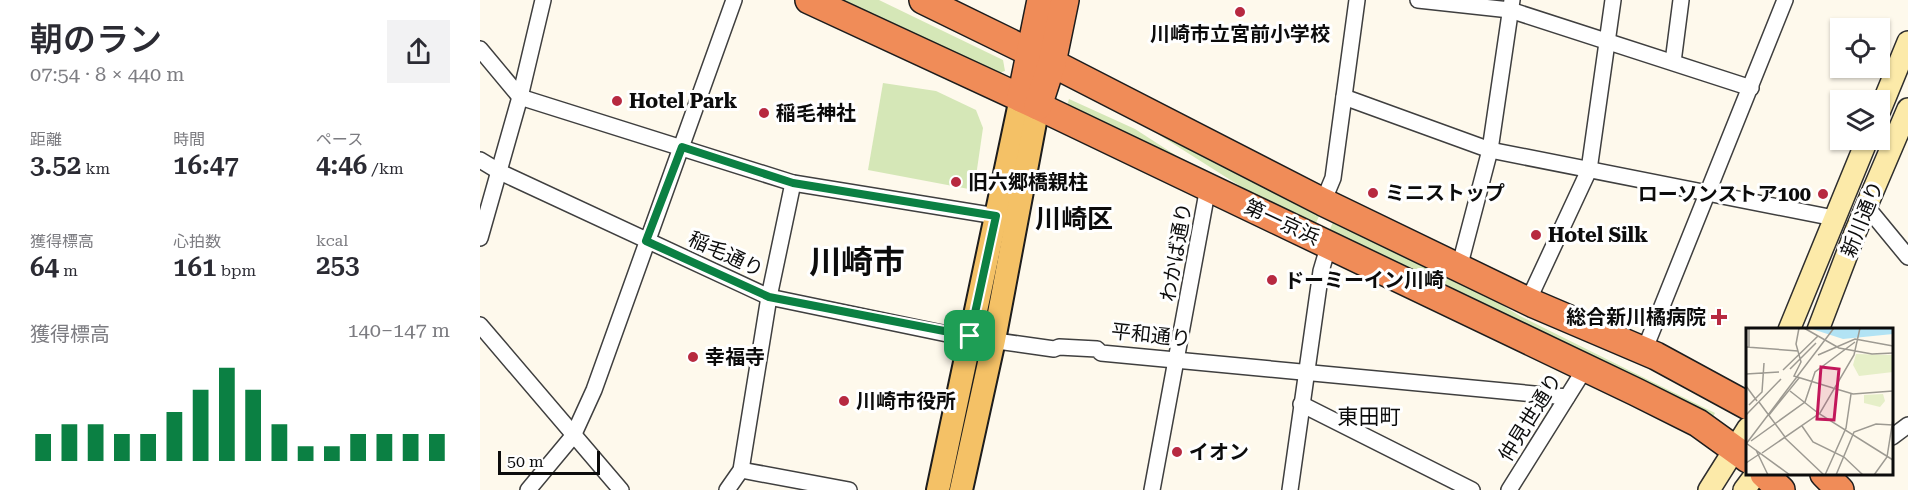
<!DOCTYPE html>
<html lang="ja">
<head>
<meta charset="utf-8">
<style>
	body { margin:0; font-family:"Roboto Serif","Noto Sans JP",serif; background:#f2f2f3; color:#2b2b33; height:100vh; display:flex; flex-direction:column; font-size:22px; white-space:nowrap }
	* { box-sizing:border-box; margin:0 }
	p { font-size:20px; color:#7c7c81 }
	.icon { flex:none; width:33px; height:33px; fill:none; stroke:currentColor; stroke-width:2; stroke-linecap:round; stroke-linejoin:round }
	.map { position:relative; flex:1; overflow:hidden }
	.panel { display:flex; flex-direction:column; background:#fff; width:480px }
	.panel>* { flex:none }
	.controls { position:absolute; left:1350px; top:18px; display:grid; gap:12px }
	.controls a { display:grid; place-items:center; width:60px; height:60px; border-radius:0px; background:#fff; box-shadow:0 2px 4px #0004; font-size:30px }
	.scale { position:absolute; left:18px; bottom:15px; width:102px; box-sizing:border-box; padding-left:6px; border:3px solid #0c0c0c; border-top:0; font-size:16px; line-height:21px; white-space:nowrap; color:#0c0c0c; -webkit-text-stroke:4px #fff; paint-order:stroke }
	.pin { position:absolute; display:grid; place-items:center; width:51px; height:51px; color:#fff; margin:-26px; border-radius:12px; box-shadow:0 3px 9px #0006 }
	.round { display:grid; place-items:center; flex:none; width:63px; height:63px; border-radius:0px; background:#f2f2f3 }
	.headline { display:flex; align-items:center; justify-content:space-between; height:102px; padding:0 30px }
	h1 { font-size:33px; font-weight:600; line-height:45px }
	.metrics { display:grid; grid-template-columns:repeat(3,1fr); gap:9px; height:102px; padding:6px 30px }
	.metrics div { display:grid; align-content:center }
	.metrics b { font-size:26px; font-weight:600 }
	.metrics small { font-size:16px; font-weight:400 }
	.metrics p { font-size:16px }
	.chart { height:168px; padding:12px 30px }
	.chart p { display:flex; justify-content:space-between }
	.chart svg { width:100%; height:108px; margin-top:6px; stroke:#0b8043; stroke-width:6 }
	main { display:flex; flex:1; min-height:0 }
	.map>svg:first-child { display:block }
	.green { fill:#d5e7b7 }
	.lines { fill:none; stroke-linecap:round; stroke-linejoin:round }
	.street-casing { stroke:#3f3f3f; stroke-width:18 }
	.secondary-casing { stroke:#2e2e2e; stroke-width:24 }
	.primary-casing { stroke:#1d1d1d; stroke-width:26 }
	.highway-casing { stroke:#1d1d1d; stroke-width:30 }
	.street { stroke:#fff; stroke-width:15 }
	.secondary { stroke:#fceaa9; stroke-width:21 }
	.primary { stroke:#f4c166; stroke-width:22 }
	.highway { stroke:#f08c58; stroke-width:27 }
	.route-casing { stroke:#fff; stroke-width:12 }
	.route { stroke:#0b8043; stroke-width:8 }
	.poi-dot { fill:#b72940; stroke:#fff; stroke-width:2 }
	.labels { text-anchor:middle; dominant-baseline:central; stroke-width:6; stroke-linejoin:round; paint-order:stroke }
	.poi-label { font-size:20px; font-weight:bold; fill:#0c0c0c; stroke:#fff; text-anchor:start }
	.street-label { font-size:20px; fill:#0c0c0c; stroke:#fff }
	.neighbourhood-label { font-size:21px; fill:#0c0c0c; stroke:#fff }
	.district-label { font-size:26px; font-weight:bold; fill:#0c0c0c; stroke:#fff }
	.town-label { font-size:32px; font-weight:bold; fill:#0c0c0c; stroke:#fff }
	.inset-road { fill:none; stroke:#9d9a92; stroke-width:1.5 }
	.view { fill:#c2185b; fill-opacity:0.15; stroke:#c2185b; stroke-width:3 }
	.inset-edge { fill:none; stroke:#0c0c0c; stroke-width:3 }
</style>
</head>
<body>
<main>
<section class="panel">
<div class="headline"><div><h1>朝のラン</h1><p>07:54 · 8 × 440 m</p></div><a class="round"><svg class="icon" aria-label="share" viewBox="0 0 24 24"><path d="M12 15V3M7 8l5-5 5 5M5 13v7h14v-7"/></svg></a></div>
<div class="metrics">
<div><p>距離</p><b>3.52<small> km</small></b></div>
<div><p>時間</p><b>16:47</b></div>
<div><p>ペース</p><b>4:46<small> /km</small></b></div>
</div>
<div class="metrics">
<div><p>獲得標高</p><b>64<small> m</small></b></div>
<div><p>心拍数</p><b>161<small> bpm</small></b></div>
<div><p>kcal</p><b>253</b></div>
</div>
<div class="chart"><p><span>獲得標高</span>140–147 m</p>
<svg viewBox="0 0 160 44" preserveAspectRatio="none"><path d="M5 44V33M15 44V29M25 44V29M35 44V33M45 44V33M55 44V24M65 44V15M75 44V6M85 44V15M95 44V29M105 44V38M115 44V38M125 44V33M135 44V33M145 44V33M155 44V33"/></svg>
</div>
</section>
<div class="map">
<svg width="1428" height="490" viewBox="0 0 1428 490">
	<rect width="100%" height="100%" fill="#fef9ec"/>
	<g class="green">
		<polygon points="360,0 399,0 523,60 525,71 519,73"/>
		<polygon points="403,83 456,91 496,110 503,128 494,190 388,170"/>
		<polygon points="597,90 840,214 835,225 790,205 662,124 597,92"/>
		<polygon points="589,99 655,129 717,169 587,106"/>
		<polygon points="854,220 989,285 1040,316 1235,413 1232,419 849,231"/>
	</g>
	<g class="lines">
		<defs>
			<g id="street">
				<polyline points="938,0 1030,10 1271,88"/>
				<polyline points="0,49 40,97 313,183 516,216"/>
				<polyline points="1193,62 1201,0"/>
				<polyline points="864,97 1010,150 1354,218"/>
				<polyline points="0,160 20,172 289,297 467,334 574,349 579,347 617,349 621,353 1087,397"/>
				<polyline points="843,202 853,178 877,0"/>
				<polyline points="1386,206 1428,257"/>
				<polyline points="0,238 40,97 63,0"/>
				<polyline points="979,268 1010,150 1032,0"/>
				<polyline points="1048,301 1109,170 1133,0"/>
				<polyline points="0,325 141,490"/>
				<polyline points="1164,351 1305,0"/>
				<polyline points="821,404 992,490"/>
				<polyline points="1412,437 1428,425"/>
				<polyline points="261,470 369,490"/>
				<polyline points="48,490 93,436 114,390 254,0"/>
				<polyline points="247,490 261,470 289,297 313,183"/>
				<polyline points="672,490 728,187"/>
				<polyline points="810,490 841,271 849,244"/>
				<polyline points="1029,490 1106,367"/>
			</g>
			<g id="secondary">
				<polyline points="1400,110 1428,42"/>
				<polyline points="1309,330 1387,140"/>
				<polyline points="1338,330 1375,233 1428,109"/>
				<polyline points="1229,490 1268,428"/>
				<polyline points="1264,490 1276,474"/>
			</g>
			<g id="primary">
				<polyline points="458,490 541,98"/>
				<polyline points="481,490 514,340 558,106"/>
			</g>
			<g id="highway">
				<polyline points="329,0 558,106 1156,392 1218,423 1268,459"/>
				<polyline points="443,0 572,63 843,202 1054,304 1176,356 1268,406"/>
				<polyline points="541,98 561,0"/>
				<polyline points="558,106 572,63 585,0"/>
				<polyline points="1284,474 1301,490"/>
				<polyline points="1344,474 1360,490"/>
			</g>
		</defs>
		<use href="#street" class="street-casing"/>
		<use href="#secondary" class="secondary-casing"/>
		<use href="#primary" class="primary-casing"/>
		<use href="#highway" class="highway-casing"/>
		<use href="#street" class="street"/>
		<use href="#secondary" class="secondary"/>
		<use href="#primary" class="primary"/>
		<use href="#highway" class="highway"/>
	</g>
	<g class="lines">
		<defs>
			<polygon id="route" points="202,147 313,183 516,216 490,336 289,297 166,241"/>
		</defs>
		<use href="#route" class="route-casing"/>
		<use href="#route" class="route"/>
	</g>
	<g class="poi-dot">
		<circle cx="760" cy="12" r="6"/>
		<circle cx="137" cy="101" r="6"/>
		<circle cx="284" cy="113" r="6"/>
		<circle cx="476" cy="182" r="6"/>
		<circle cx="893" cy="193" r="6"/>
		<circle cx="1343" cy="194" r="6"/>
		<circle cx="1056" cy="235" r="6"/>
		<circle cx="792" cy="280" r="6"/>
		<path d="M1236 308h6v6h6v6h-6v6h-6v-6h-6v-6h6z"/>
		<circle cx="213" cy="357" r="6"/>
		<circle cx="364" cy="401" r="6"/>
		<circle cx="697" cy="452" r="6"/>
	</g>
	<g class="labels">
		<g class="poi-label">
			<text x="760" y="34" text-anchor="middle">川崎市立宮前小学校</text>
			<text x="149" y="101">Hotel Park</text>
			<text x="296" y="113">稲毛神社</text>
			<text x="488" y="182">旧六郷橋親柱</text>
			<text x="905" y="193">ミニストップ</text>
			<text x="1331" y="194" text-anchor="end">ローソンストア100</text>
			<text x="1068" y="235">Hotel Silk</text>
			<text x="804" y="280">ドーミーイン川崎</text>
			<text x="1226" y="317" text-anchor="end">総合新川橘病院</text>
			<text x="225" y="357">幸福寺</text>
			<text x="376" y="401">川崎市役所</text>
			<text x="709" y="452">イオン</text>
		</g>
		<g class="street-label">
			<text transform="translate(1382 219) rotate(-68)">新川通り</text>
			<text transform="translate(802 222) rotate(25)">第一京浜</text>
			<text transform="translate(696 252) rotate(-80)">わかば通り</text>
			<text transform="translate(246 254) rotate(25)">稲毛通り</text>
			<text transform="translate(671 335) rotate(6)">平和通り</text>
			<text transform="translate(1050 417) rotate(-58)">仲見世通り</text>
		</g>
		<g class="neighbourhood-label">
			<text x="889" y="417">東田町</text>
		</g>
		<g class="district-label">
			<text x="594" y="219">川崎区</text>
		</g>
		<g class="town-label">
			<text x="377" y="262">川崎市</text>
		</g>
	</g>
	<g transform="translate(1266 328)">
		<rect width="147" height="147" fill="#fef9ec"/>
		<path d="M 110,26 L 147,27 L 147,44 L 113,48 L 107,37 ZM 137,66 L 139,73 L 134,79 L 118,75 L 118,67 Z" fill="#e6efc8"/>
		<path d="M 63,0 L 147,0 L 147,6 L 97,11 Z" fill="#b2e3f4"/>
		<path class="inset-road" d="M 3,0 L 3,19M 53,0 L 50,16 L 55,34 L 48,48 L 87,60M 58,0 L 93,20 L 126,26 L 147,25M 0,19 L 52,23M 72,27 L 109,11 L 147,18M 44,41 L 70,15M 37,42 L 72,8M 0,46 L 33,44M 0,58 L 11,73M 87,60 L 107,66 L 147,63M 44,63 L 72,85 L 147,132M 13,74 L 39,109M 3,77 L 16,64 L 18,35M 0,87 L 35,51M 23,87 L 53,50M 56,98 L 67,114 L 98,129 L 117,147M 39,110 L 78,147M 5,113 L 59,74 L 69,44 L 109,14M 0,115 L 44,147M 0,116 L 88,0M 10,122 L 22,147M 16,125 L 74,85 L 108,27 L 114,0M 0,135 L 15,125M 79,147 L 100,100 L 105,66M 90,147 L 108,104 L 130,96 L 147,97M 128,147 L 141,129 L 147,91"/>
		<path class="view" d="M 75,39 L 93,41 L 88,92 L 71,91 Z"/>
		<rect width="147" height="147" class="inset-edge"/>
	</g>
</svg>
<div class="controls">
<a><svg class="icon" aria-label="locate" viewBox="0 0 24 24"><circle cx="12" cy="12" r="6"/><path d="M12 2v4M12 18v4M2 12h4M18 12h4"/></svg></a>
<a><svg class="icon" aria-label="layers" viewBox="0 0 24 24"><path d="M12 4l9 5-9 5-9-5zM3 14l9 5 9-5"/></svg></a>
</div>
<div class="scale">50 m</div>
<div class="pin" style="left:490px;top:336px;background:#1e9e55"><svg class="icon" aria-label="arrive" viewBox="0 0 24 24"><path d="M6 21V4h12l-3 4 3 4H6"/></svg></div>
</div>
</main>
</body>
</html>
